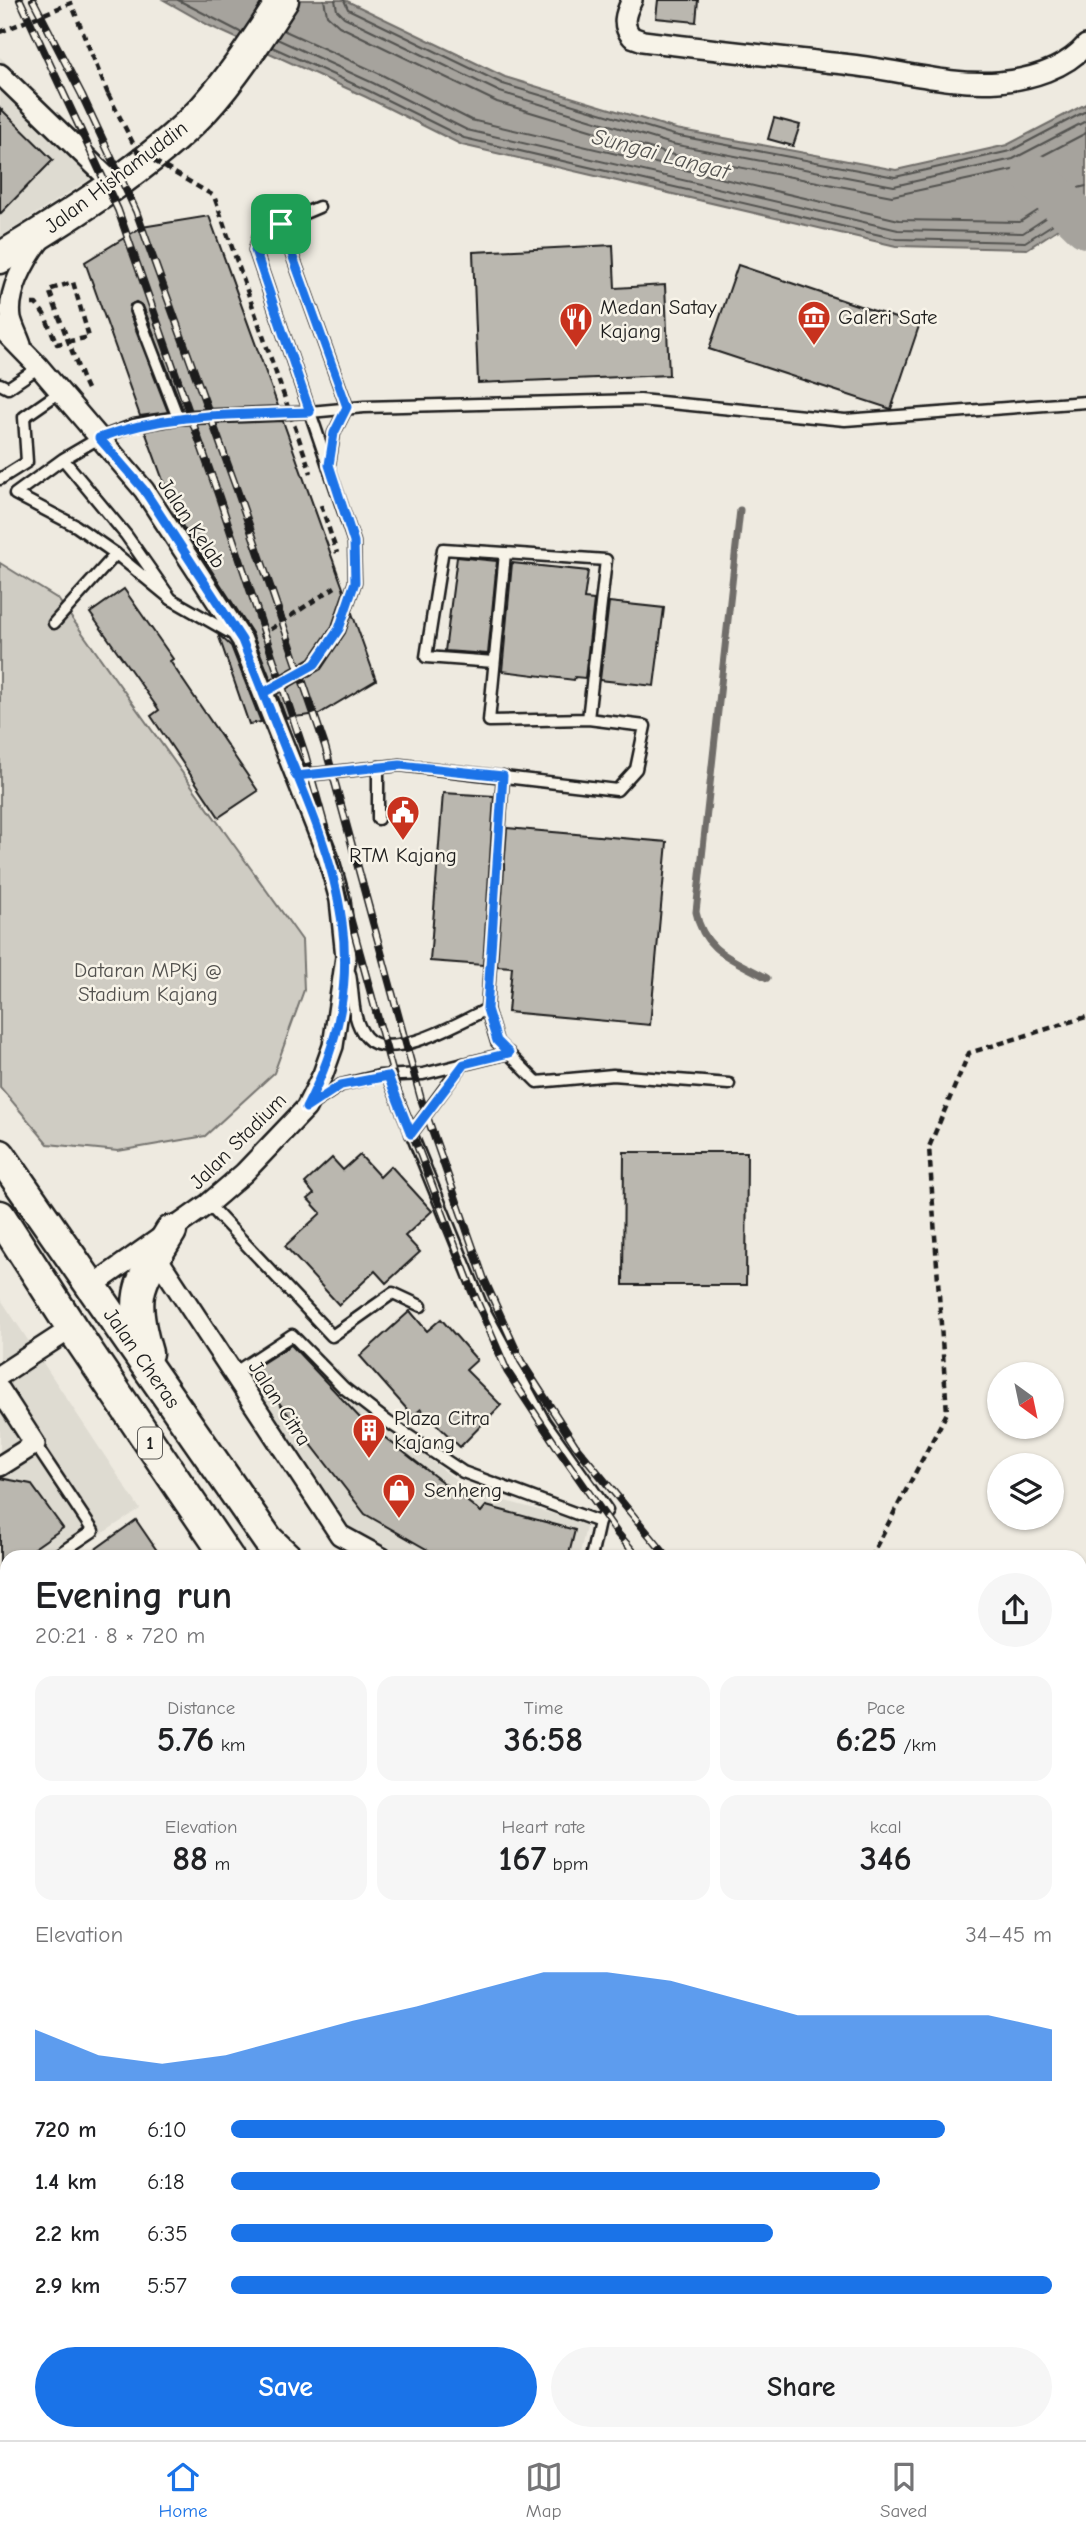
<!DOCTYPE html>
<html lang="en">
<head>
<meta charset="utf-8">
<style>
	body { margin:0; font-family:"Comic Neue",sans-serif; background:#f6f6f6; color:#202124; height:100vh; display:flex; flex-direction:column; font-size:26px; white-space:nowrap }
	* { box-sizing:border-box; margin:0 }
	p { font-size:23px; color:#757577 }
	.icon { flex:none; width:38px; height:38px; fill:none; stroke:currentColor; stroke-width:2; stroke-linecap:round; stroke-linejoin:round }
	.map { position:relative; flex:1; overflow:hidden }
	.drawer { position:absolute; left:0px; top:1550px; width:1087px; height:891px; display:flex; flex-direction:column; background:#fff; border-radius:21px 21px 0 0; box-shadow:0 2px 5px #0004 }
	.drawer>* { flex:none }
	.needle { width:46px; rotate:147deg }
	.buttons { position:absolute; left:987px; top:1362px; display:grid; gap:14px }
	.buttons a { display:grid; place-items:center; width:77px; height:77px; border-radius:50%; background:#fff; box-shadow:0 2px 5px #0004; font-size:35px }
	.pin { position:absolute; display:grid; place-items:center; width:60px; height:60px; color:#fff; margin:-30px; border-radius:14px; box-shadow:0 4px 10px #0006 }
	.round { display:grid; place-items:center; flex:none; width:74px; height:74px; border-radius:37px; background:#f6f6f6 }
	.overview { display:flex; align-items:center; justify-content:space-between; height:119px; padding:0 35px }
	h1 { font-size:38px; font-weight:600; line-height:52px }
	.stats { display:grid; grid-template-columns:repeat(3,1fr); gap:10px; height:119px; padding:7px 35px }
	.stats div { display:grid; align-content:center; border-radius:18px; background:#f6f6f6; text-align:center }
	.stats b { font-size:35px; font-weight:600 }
	.stats small { font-size:19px; font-weight:400 }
	.stats p { font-size:19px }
	.chart { height:196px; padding:14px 35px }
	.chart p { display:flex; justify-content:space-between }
	.chart svg { width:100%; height:126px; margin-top:7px; fill:#1a73e8; opacity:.7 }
	.action { display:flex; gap:14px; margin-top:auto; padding:14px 35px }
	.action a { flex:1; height:80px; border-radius:42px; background:#1a73e8; color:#fff; font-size:28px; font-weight:600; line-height:80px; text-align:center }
	.action a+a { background:#f6f6f6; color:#202124 }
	ul { padding:0 35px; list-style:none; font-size:23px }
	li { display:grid; grid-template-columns:112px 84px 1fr; align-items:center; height:52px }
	li i { height:18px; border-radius:9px; background:#1a73e8 }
	.tabs { display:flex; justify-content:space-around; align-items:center; height:98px; border-top:2px solid #e0e0e0; background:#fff; font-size:19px; color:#757577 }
	.tabs a { display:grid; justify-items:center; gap:4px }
	.tabs .on { color:#1a73e8 }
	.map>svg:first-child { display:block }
	.built { fill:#dedbd1 }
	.green { fill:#cfccc3; stroke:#767470; stroke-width:2 }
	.water { fill:#a6a39d; stroke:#6f6d69; stroke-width:2 }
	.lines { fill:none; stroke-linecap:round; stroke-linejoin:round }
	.shore { stroke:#535250; stroke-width:2 }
	.stream { stroke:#6f6d69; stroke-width:7 }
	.river { stroke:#a6a39d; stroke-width:44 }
	.building { fill:#bab7af; stroke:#1c1c1c; stroke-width:2 }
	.service-casing { stroke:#1c1c1c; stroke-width:15 }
	.minor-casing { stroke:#1c1c1c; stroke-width:24 }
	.tertiary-casing { stroke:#1c1c1c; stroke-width:30 }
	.secondary-casing { stroke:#1c1c1c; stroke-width:33 }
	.primary-casing { stroke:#1c1c1c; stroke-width:35 }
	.path { stroke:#1c1c1c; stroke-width:4.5; stroke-dasharray:7 5; stroke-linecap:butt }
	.service { stroke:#f7f3e8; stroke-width:10 }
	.minor { stroke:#f7f3e8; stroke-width:19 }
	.tertiary { stroke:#f7f3e8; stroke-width:24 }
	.secondary { stroke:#f7f3e8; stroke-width:28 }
	.primary { stroke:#f7f3e8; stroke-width:30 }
	.rail-casing { stroke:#1c1c1c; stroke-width:8 }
	.rail { stroke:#f7f3e8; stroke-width:5; stroke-dasharray:16; stroke-linecap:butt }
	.path-bridge { stroke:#1c1c1c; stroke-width:4.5; stroke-dasharray:7 5; stroke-linecap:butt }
	.route-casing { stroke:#fff; stroke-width:14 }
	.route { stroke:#1a73e8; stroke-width:9 }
	.labels { text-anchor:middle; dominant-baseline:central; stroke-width:5; stroke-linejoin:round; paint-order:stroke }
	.shield { fill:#f7f3e8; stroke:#5e5c59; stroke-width:2 }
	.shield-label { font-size:19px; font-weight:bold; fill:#1c1c1c }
	.street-label { font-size:21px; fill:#1c1c1c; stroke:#f7f3e8 }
	.poi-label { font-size:21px; fill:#1c1c1c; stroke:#f7f3e8; text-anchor:start }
	.park-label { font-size:21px; fill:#52514e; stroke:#f7f3e8 }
	.water-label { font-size:23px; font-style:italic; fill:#535250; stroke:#f7f3e8 }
</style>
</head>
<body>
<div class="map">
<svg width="1086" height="2440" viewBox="0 0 1086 2440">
	<rect width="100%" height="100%" fill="#eeeae0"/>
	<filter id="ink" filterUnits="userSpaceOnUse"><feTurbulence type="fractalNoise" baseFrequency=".0143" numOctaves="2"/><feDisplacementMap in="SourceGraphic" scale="14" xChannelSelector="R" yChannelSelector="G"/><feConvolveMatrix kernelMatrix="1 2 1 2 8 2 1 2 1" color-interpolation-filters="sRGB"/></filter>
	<g filter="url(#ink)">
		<g class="built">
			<polygon points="0,57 110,166 0,237"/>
			<polygon points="0,1298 140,1509 66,1557 7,1558 7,1596 0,1601"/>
			<polygon points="291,1341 340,1391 472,1492 587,1523 579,1557 402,1557 347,1527 244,1372"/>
		</g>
		<polygon class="green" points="0,563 58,599 302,940 304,990 274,1073 205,1136 118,1151 48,1144 0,1087"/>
		<polygon class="water" points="164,0 345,0 505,77 676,129 896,170 1007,145 1086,104 1086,211 1027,249 896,246 462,145 366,97 210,26"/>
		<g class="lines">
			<g class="shore">
				<polyline points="178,0 242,33"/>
				<polyline points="324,0 327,15 339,26 497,102 669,154 892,196 1017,169 1086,133"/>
				<polyline points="335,0 337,10 344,17 500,92 672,144 894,186 1013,159 1086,121"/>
				<polyline points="344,0 348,9 503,84 674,135 895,177 1010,151 1086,111"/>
				<polyline points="283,30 378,73 471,120 899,220 1020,222 1070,190 1086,186"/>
				<polyline points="277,39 373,83 467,130 898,230 1023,233 1075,199 1086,197"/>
				<polyline points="272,47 369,91 464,138 897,239 1025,242 1080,207 1086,206"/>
			</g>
			<path class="stream" d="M 740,510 L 696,912 C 704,953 734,959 767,978"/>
			<g class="river">
				<polyline points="1034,176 1086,226"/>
				<polyline points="1080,1769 1086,1736"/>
				<polyline points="1080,2012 1086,2020"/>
			</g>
		</g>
		<g class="building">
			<polygon points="658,0 698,0 696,22 656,18"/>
			<polygon points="0,108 53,160 0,214"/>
			<polygon points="774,118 800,125 793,146 768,139"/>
			<polygon points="209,216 278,406 183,410 143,306 136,302 130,305 129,312 168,412 140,416 85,262 142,227"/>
			<polygon points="613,245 615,288 665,285 669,375 478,383 473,252"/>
			<polygon points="738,265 919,326 891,409 709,349"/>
			<polygon points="283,421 344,591 332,626 310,658 271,680 252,633 176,516 145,431 179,425"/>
			<polygon points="457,557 497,561 488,654 445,651"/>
			<polygon points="512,563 588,571 584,599 594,600 585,678 575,677 574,680 502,671"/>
			<polygon points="124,589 173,659 170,661 258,791 219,817 151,716 159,710 90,613"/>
			<polygon points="609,602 664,608 654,686 600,680"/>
			<polygon points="352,613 376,680 319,714 286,718 277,694 321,669 345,633"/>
			<polygon points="218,634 231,646 261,722 249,724"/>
			<polygon points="443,793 494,796 483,965 430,961"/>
			<polygon points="507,828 667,842 650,1025 508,1012 512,967 497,966"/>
			<polygon points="624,1152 747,1152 746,1285 623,1285"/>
			<polygon points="360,1155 380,1177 391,1166 432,1211 405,1236 420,1252 386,1283 375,1271 339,1305 285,1246 321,1213 308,1199 314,1194 305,1183 332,1158 343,1170"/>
			<polygon points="410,1311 427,1331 441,1319 477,1360 466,1370 501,1405 460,1447 421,1409 413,1416 360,1356"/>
			<polygon points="291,1345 361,1419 481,1512 486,1506 575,1530 568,1558 442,1558 365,1514 253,1369"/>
			<polygon points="0,1478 31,1484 63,1528 20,1558 7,1558 7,1566 0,1571"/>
			<polygon points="136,1520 162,1558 83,1558"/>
		</g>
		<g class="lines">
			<defs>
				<g id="service">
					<polyline points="281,224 347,407 334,433 329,464"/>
					<polyline points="136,309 178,418"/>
					<polyline points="0,384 8,388 39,367"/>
					<polyline points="63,459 126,535 171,599 116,554 76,526 15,494 63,459 99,438 134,425 178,418 310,412 364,407 640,400 845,420 1086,402"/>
					<polyline points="0,479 27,462 24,417 60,392"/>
					<polyline points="171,599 234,635"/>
					<polyline points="54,623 116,554"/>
					<polyline points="494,662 426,657 443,549 505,553"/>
					<polyline points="263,693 315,664 339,629 355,582 354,542 255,250 260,232 319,207"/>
					<polyline points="296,776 400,765 617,790 636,769 645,726 588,719 489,721 505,553 606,560 588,719"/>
					<polyline points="503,776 487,1009 497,1042 537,1082 613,1075 729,1084"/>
					<polyline points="378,819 378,767"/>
					<path d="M 350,974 C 354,994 351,1020 366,1037 C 389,1064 462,1021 487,1009"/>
					<polyline points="388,1076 480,1302 544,1421 607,1510 599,1522"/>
					<polyline points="312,1104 341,1085 379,1076 423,1074 509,1053"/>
					<polyline points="411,1134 463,1064"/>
					<polyline points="208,1204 332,1336 393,1293 421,1306"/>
					<polyline points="234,1373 292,1335 344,1388 388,1422 463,1472 599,1522 591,1558"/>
					<polyline points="35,1444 93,1531 53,1558"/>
					<polyline points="0,1592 7,1588"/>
					<polyline points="171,2440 172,2434"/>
				</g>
				<g id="minor">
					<path d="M 632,0 C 625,14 621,25 632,37 L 643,41 C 713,50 782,57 851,65 C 899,70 950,86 999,82 C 1030,79 1065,69 1086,45"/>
					<polyline points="0,74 113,183"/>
					<polyline points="0,327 39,367 144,490 242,640 328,857 340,900 346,957 333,1046 323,1074 306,1108 244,1173 208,1204 92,1286"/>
					<path d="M 21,345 C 18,336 13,327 11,318 C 7,292 25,260 40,240"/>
					<polyline points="156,1256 340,1535 382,1558"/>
					<polyline points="0,1375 72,1328"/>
					<polyline points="0,1390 35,1444 0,1466"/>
					<polyline points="0,2114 7,2125"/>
					<polyline points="204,2434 210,2440"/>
					<polyline points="659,2440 671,2434"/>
				</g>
				<polyline id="tertiary" points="73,2440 82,2434"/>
				<g id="secondary">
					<polyline points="0,1852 7,1845"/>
					<polyline points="621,2434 622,2440"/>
				</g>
				<g id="primary">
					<path d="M 0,258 C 68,217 150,166 204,109 C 234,76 259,37 283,0"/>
					<polyline points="0,1155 268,1540 287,1558"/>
					<polyline points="0,1216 72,1328 228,1558"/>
					<path d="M 147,1353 C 129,1291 139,1284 171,1231"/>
					<polyline points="1080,1767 1086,1768"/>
					<polyline points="1080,1800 1086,1801"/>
				</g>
			</defs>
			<use href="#service" class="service-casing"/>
			<use href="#minor" class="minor-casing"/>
			<use href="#tertiary" class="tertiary-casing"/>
			<use href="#secondary" class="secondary-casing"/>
			<use href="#primary" class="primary-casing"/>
			<g class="path">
				<polyline points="0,32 71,3 108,94"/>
				<polyline points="32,304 36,304 44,314 57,344 89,337 73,282 49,290 82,378 87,389"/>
				<polyline points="321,505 337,553"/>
				<polyline points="260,636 335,587"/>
				<polyline points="870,1558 947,1413 929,1147 969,1053 1086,1017"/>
			</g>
			<use href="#service" class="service"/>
			<use href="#minor" class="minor"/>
			<use href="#tertiary" class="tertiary"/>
			<use href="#secondary" class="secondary"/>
			<use href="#primary" class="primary"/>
			<defs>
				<g id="rail">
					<polyline points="20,0 118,210 219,497 305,754 402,1106 470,1285 507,1371 561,1453 617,1533 639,1558"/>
					<polyline points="33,0 82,95 136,211 237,490 325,746 421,1099 484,1279 521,1361 575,1445 668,1558"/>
					<polyline points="1080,1870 1086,1872"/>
					<polyline points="1080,1888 1086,1890"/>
				</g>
			</defs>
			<use href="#rail" class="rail-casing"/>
			<use href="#rail" class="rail"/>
			<polyline class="path-bridge" points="108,94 137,151 214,196 311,473"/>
		</g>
	</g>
	<g class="lines" filter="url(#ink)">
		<defs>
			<path id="route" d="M 281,224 L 347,407 L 334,433 L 329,465 L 354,542 L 355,582 L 339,629 L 315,664 L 263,693 C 323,842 388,950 306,1108 L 341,1085 L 388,1076 L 411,1134 L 464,1064 L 509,1053 L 497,1041 L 487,1009 L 503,776 L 400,765 L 296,776 L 242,640 L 144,490 L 99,438 C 168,412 237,415 310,412 L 255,250 L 260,232 L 281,224"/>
		</defs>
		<use href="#route" class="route-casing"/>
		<use href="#route" class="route"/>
	</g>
	<defs>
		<symbol id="museum-pin" viewBox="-11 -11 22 30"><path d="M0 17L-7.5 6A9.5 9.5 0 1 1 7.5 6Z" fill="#c8321e" stroke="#f7f3e8"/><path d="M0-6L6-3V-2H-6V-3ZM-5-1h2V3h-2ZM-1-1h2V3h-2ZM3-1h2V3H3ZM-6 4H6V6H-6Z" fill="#fff"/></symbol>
		<symbol id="restaurant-pin" viewBox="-11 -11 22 30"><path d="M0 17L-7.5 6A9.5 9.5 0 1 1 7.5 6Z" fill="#c8321e" stroke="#f7f3e8"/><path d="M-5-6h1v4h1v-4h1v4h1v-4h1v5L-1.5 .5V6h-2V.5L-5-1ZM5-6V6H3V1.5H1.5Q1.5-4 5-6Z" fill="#fff"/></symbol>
		<symbol id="civic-pin" viewBox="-11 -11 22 30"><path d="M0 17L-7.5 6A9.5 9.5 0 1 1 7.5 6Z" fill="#c8321e" stroke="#f7f3e8"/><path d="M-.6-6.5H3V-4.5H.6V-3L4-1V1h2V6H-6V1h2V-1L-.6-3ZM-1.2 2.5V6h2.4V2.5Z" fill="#fff"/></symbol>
		<symbol id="building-pin" viewBox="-11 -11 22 30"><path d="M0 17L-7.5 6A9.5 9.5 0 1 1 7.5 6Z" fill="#c8321e" stroke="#f7f3e8"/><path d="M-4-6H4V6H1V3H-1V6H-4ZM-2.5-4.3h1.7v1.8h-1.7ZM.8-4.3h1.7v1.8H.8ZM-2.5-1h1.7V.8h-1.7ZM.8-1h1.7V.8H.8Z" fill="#fff"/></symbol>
		<symbol id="shop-pin" viewBox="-11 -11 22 30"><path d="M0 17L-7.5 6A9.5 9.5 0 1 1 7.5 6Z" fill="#c8321e" stroke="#f7f3e8"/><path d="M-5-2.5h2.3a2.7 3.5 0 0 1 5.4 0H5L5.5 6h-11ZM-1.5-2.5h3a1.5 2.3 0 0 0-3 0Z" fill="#fff"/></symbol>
	</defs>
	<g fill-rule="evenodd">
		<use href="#museum-pin" x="795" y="298" width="38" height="52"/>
		<use href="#restaurant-pin" x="557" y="300" width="38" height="52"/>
		<use href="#civic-pin" x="384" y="793" width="38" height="52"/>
		<use href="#building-pin" x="350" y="1411" width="38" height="52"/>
		<use href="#shop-pin" x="380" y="1471" width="38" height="52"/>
	</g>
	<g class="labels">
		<rect class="shield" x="138" y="1427.5" width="24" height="31" rx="5"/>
		<g class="shield-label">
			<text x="150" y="1443">1</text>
		</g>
		<g class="street-label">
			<text transform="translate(116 177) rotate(-37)">Jalan Hishamuddin</text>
			<text transform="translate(192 523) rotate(56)">Jalan Kelab</text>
			<text transform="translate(238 1141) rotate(-45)">Jalan Stadium</text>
			<text transform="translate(142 1358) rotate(55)">Jalan Cheras</text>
			<text transform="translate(280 1403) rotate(57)">Jalan Citra</text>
		</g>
		<g class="poi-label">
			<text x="600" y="307">Medan Satay<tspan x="600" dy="24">Kajang</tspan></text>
			<text x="838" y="317">Galeri Sate</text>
			<text x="403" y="855" text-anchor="middle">RTM Kajang</text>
			<text x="394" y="1418">Plaza Citra<tspan x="394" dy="24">Kajang</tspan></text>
			<text x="424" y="1490">Senheng</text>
		</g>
		<g class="park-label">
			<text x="148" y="970">Dataran MPKj @<tspan x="148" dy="24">Stadium Kajang</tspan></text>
		</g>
		<g class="water-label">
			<text transform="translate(661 154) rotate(15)">Sungai Langat</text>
		</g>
	</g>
</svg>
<div class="buttons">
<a><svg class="needle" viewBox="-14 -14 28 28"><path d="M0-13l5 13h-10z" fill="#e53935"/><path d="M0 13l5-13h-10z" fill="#757577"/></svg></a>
<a><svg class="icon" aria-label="layers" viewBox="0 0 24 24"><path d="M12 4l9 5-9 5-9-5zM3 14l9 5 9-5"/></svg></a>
</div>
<div class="pin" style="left:281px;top:224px;background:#1e9e55"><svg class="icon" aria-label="arrive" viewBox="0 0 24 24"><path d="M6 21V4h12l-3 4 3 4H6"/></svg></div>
<section class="drawer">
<div class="overview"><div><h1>Evening run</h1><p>20:21 · 8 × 720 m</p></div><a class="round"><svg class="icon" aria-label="share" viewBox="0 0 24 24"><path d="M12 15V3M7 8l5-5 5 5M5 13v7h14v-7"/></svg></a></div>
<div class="stats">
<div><p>Distance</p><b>5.76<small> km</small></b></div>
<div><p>Time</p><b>36:58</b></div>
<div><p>Pace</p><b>6:25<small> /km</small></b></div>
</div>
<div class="stats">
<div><p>Elevation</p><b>88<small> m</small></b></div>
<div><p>Heart rate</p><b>167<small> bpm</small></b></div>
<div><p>kcal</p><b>346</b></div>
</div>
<div class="chart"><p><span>Elevation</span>34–45 m</p>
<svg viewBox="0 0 160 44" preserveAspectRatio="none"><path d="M0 44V26L10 35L20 38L30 35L40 29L50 23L60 18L70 12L80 6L90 6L100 9L110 15L120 21L130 21L140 21L150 21L160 26V44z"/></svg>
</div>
<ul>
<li><b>720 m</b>6:10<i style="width:87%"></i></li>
<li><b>1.4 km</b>6:18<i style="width:79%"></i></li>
<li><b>2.2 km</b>6:35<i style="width:66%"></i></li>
<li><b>2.9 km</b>5:57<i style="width:100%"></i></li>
</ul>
<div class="action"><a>Save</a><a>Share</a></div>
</section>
</div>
<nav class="tabs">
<a class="on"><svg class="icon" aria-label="home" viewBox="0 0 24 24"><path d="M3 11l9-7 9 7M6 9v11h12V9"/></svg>Home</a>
<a><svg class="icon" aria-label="map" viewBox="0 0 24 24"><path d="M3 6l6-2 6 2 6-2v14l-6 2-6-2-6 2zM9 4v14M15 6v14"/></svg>Map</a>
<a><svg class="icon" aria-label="saved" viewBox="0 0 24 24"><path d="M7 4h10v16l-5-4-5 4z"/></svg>Saved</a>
</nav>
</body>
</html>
